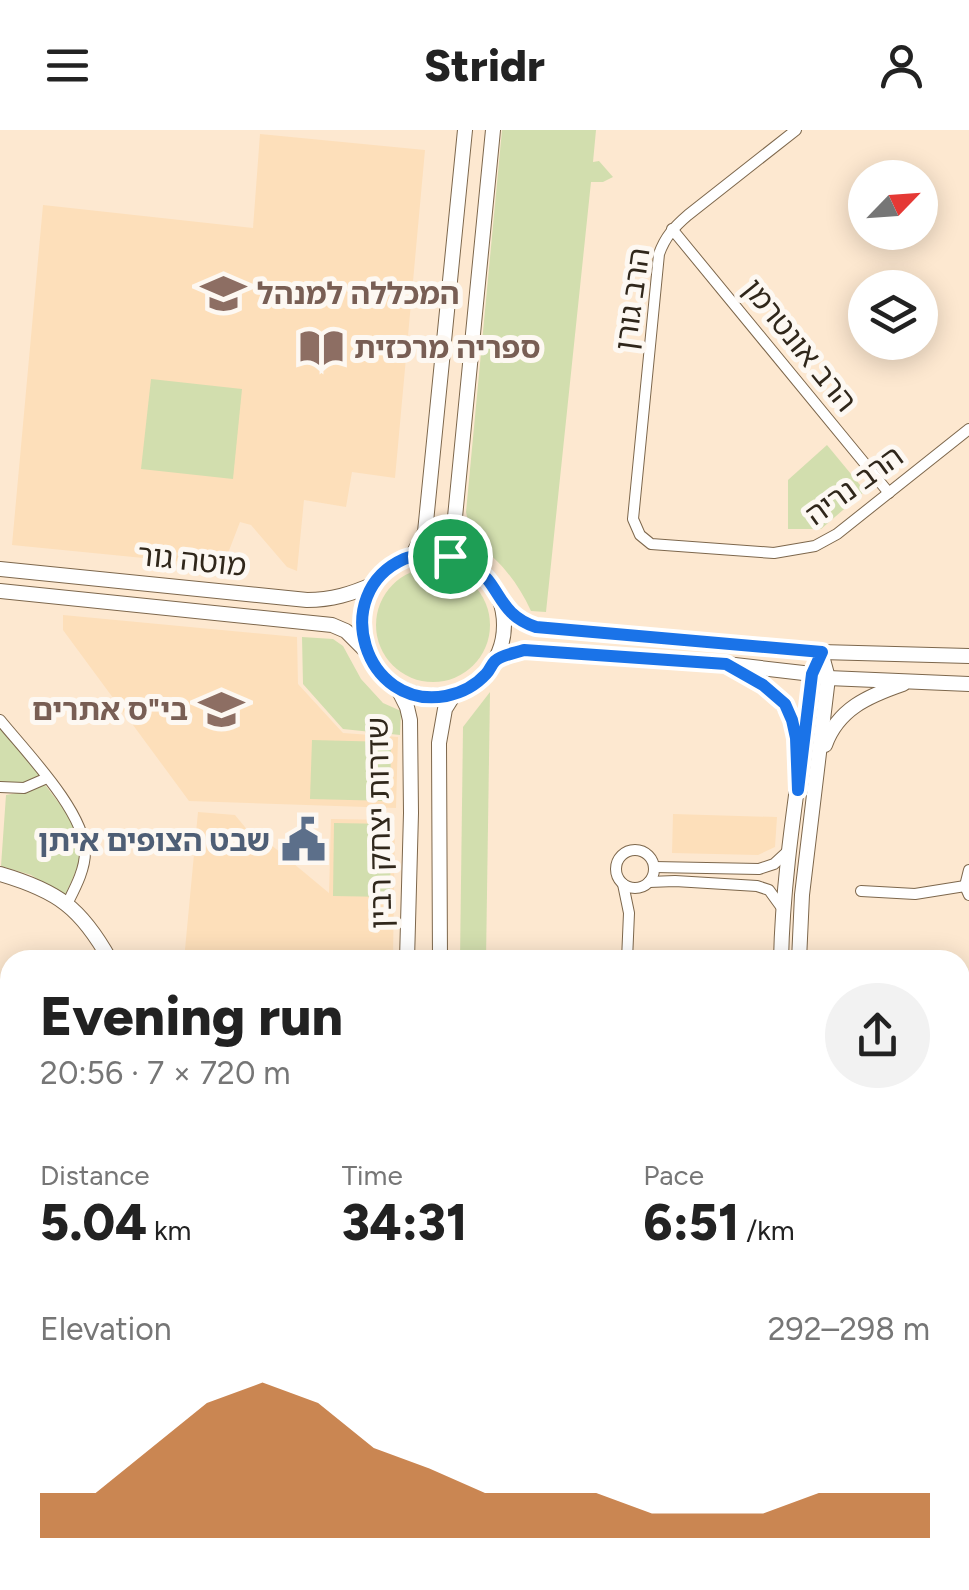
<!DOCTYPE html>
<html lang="en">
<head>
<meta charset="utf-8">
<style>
	body { margin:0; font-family:Figtree,"Noto Sans Hebrew",sans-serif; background:#f2f2f2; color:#222; height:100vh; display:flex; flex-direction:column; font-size:38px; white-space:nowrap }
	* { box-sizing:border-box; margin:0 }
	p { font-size:32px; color:#767676 }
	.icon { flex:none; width:55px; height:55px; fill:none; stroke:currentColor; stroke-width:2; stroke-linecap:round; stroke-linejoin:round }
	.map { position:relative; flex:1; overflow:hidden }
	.panel { position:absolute; left:0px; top:820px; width:970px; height:640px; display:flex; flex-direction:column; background:#fff; border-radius:30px 30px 0 0; box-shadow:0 5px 25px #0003 }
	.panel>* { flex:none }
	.needle { width:65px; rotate:65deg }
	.controls { position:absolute; left:848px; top:30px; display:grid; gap:20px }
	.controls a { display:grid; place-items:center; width:90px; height:90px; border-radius:50%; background:#fff; box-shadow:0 5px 25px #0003; font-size:50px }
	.pin { position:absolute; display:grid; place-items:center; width:85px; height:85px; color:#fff; margin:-42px; border:5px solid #fff; border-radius:50%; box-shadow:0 2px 10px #0007 }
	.round { display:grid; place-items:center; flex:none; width:105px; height:105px; border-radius:52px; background:#f2f2f2 }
	.overview { display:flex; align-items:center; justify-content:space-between; height:170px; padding:0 40px }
	h1 { font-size:55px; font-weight:800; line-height:75px }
	.stats { display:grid; grid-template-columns:repeat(3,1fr); gap:15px; height:170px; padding:10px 40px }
	.stats div { display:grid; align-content:center }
	.stats b { font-size:50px; font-weight:800 }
	.stats small { font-size:28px; font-weight:400 }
	.stats p { font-size:28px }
	.chart { height:280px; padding:20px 40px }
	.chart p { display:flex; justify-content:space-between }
	.chart svg { width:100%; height:180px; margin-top:10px; fill:#b45309; opacity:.7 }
	header { display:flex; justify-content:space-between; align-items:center; height:130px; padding:0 40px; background:#fff; font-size:45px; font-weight:800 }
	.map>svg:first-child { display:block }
	.built { fill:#fddfba }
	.green { fill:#d2deae }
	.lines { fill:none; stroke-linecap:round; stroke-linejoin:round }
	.street-casing { stroke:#7d674c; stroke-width:12 }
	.secondary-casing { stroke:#7d674c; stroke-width:16 }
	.street { stroke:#fff; stroke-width:10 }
	.secondary { stroke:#fff; stroke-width:14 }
	.route-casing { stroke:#fff; stroke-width:20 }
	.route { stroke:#1a73e8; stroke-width:12 }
	.labels { text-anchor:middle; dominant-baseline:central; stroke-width:10; stroke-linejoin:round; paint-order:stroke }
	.education-label { font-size:30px; font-weight:bold; fill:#785e54; stroke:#fdf8f2; text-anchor:start }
	.street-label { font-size:30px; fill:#30271b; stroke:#fdf8f2 }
	.service-label { font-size:30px; font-weight:bold; fill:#4e5e75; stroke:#fdf8f2; text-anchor:end }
</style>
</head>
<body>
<header><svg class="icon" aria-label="menu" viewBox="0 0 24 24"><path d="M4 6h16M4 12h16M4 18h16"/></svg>Stridr<svg class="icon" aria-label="person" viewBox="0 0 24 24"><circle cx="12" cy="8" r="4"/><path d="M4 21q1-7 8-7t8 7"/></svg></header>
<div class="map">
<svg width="969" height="1460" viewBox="0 0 969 1460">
	<rect width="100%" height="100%" fill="#fde8d0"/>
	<g class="built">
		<polygon points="260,4 425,20 395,348 352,342 346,377 304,370 297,441 287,437 251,395 240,392 225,431 200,427 194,433 12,415 43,75 253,98"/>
		<polygon points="63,485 297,507 298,554 343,603 398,607 396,678 189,671 63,500"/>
		<polygon points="198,682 235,685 263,719 270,714 329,763 331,689 395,690 393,830 184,830"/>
		<polygon points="673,684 777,687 775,717 758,725 672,723"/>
	</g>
	<g class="green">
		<path d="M 502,0 L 596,0 L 593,32 L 599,31 L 613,47 L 603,52 L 591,52 L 546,482 L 531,481 C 517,451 499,429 472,410 L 466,382 Z"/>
		<polygon points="151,249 242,259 233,349 141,339"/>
		<polygon points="827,315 865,361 821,399 788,399 788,350"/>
		<circle cx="433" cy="495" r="57"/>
		<polygon points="302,507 333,509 343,516 361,549 383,573 401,581 400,605 343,599 303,554"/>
		<polygon points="490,562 486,830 460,830 463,597"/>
		<polygon points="0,595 42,647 24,654 0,654"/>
		<polygon points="312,610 391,612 390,671 310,669"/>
		<path d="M 44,653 C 56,671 81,695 81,718 C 81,734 71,751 65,766 L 31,745 L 1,736 L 6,665 L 23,662 Z"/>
		<polygon points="334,693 391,694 390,767 333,766"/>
		<polygon points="452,1450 613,1450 614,1460 453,1460"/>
	</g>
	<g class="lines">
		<defs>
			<g id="street">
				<path d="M 796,0 L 688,85 C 674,97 665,107 659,124 L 633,389 L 640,405 L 651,414 L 774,423 L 815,416 L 837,404 L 969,299"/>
				<polyline points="672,99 889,363"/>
				<path d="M 0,590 C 25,621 85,682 85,722 C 85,740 75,758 67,774"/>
				<polyline points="0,657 24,658 47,648"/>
				<circle cx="635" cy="739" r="19"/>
				<polyline points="654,737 759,739 774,734 787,722"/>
				<polyline points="969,740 965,756 969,765"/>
				<polyline points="649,752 675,751 757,756 769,760 782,778"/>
				<polyline points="623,754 629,783 627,830"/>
				<polyline points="861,761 915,764 965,756"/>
				<polyline points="960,948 969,870"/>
				<polyline points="960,1000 969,1000"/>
				<polyline points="960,1046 969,1118"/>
				<polyline points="960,1152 969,1137"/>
				<polyline points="0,1167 10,1158"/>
				<polyline points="960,1202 969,1211"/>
				<polyline points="0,1235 10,1226"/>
				<polyline points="960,1418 969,1417"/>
				<polyline points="35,1460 67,1460"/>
				<polyline points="629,1460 629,1450"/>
				<polyline points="862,1460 864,1450"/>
			</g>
			<g id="secondary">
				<circle cx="433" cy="495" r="71"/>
				<polyline points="411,428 425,402 465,0"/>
				<polyline points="464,431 456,412 455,387 493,0"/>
				<path d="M 0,439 L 307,470 C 332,470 351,464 374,454"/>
				<polyline points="0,461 332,495 346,501 364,519"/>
				<polyline points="499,467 514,487 536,497 821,522 969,526"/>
				<polyline points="496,529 524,520 726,534 812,544 828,548 969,554"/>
				<path d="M 731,537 C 770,559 794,570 797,620"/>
				<polyline points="397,557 407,577 410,590 411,683 407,830"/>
				<path d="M 825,615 C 838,579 868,566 903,554"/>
				<path d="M 0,744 C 58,761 81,778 110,830"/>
				<polyline points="440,830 439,613 445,579 455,563"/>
				<path d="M 781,830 C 783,734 801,640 812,544 L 815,536"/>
				<polyline points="799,830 802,765 828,548 821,522"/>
				<polyline points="0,1059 10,1056"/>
				<polyline points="0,1344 10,1345"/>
				<polyline points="960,1365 969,1365"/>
				<polyline points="0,1369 10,1369"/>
				<polyline points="960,1390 969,1390"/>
				<polyline points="67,1450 67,1460"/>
				<polyline points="400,1450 400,1460"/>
				<polyline points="435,1450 435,1460"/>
				<polyline points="808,1450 808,1460"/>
				<polyline points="827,1450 827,1460"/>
			</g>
		</defs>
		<use href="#street" class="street-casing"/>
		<use href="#secondary" class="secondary-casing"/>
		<use href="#street" class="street"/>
		<use href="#secondary" class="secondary"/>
	</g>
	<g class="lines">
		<defs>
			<path id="route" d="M 426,424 C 443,425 459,426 473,436 C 502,456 497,484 536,497 L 822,522 L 812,544 L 798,660 L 796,608 L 792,590 L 785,574 L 763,555 L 726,534 L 524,520 C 515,523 501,525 495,531 C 491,535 490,540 486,544 C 476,555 461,563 446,566 C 364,581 328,463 404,429 C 411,426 419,425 426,424 Z"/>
		</defs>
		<use href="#route" class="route-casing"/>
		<use href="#route" class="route"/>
	</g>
	<defs>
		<symbol id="university-bare" viewBox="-9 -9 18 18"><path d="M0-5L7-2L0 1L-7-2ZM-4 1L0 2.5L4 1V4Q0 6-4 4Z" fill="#8d6e63" stroke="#fdf8f2" stroke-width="2.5" paint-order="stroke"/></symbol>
		<symbol id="library-bare" viewBox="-9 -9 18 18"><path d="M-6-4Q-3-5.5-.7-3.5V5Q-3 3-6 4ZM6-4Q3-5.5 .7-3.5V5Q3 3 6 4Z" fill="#8d6e63" stroke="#fdf8f2" stroke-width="2.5" paint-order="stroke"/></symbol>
		<symbol id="school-bare" viewBox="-9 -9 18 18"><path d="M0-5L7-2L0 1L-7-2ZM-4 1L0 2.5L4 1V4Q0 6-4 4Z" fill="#8d6e63" stroke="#fdf8f2" stroke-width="2.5" paint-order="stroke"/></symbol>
		<symbol id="civic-bare" viewBox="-9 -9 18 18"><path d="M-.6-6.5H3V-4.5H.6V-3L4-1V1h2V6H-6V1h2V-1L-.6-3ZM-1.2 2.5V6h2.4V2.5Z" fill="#5c6f8a" stroke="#fdf8f2" stroke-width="2.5" paint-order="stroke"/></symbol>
	</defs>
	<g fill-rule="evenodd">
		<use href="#university-bare" x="192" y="132" width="63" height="63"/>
		<use href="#library-bare" x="290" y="186" width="63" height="63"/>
		<use href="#school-bare" x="190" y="548" width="63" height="63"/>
		<use href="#civic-bare" x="272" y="678" width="63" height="63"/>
	</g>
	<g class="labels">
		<g class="education-label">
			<text x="257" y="163">המכללה למנהל</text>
			<text x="354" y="217">ספריה מרכזית</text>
			<text x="188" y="579" text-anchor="end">בי"ס אתרים</text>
		</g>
		<g class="street-label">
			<text transform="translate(632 169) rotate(-82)">הרב גורן</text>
			<text transform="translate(800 215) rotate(51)">הרב אונטרמן</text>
			<text transform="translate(854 355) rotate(-36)">הרב נריה</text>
			<text transform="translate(192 430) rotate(6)">מוטה גור</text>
			<text transform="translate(379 693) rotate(-91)">שדרות יצחק רבין</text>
		</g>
		<g class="service-label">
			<text x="270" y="710">שבט הצופים איתן</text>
		</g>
	</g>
</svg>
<div class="controls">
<a><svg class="needle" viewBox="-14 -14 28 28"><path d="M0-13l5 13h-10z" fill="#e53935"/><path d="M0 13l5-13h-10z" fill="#767676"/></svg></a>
<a><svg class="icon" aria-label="layers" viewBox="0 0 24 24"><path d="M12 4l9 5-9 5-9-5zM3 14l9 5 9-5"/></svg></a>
</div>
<div class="pin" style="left:450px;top:426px;background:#1e9e55"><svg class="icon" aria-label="arrive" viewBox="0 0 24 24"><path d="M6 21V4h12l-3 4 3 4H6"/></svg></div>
<section class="panel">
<div class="overview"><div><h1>Evening run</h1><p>20:56 · 7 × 720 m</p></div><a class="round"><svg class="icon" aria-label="share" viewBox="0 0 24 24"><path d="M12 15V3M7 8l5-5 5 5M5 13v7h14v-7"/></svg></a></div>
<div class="stats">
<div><p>Distance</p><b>5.04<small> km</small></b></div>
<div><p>Time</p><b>34:31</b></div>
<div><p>Pace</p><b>6:51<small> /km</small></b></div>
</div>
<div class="chart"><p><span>Elevation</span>292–298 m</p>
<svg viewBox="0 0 160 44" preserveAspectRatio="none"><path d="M0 44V33L10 33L20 22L30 11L40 6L50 11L60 22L70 27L80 33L90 33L100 33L110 38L120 38L130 38L140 33L150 33L160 33V44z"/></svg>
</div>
</section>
</div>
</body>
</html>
